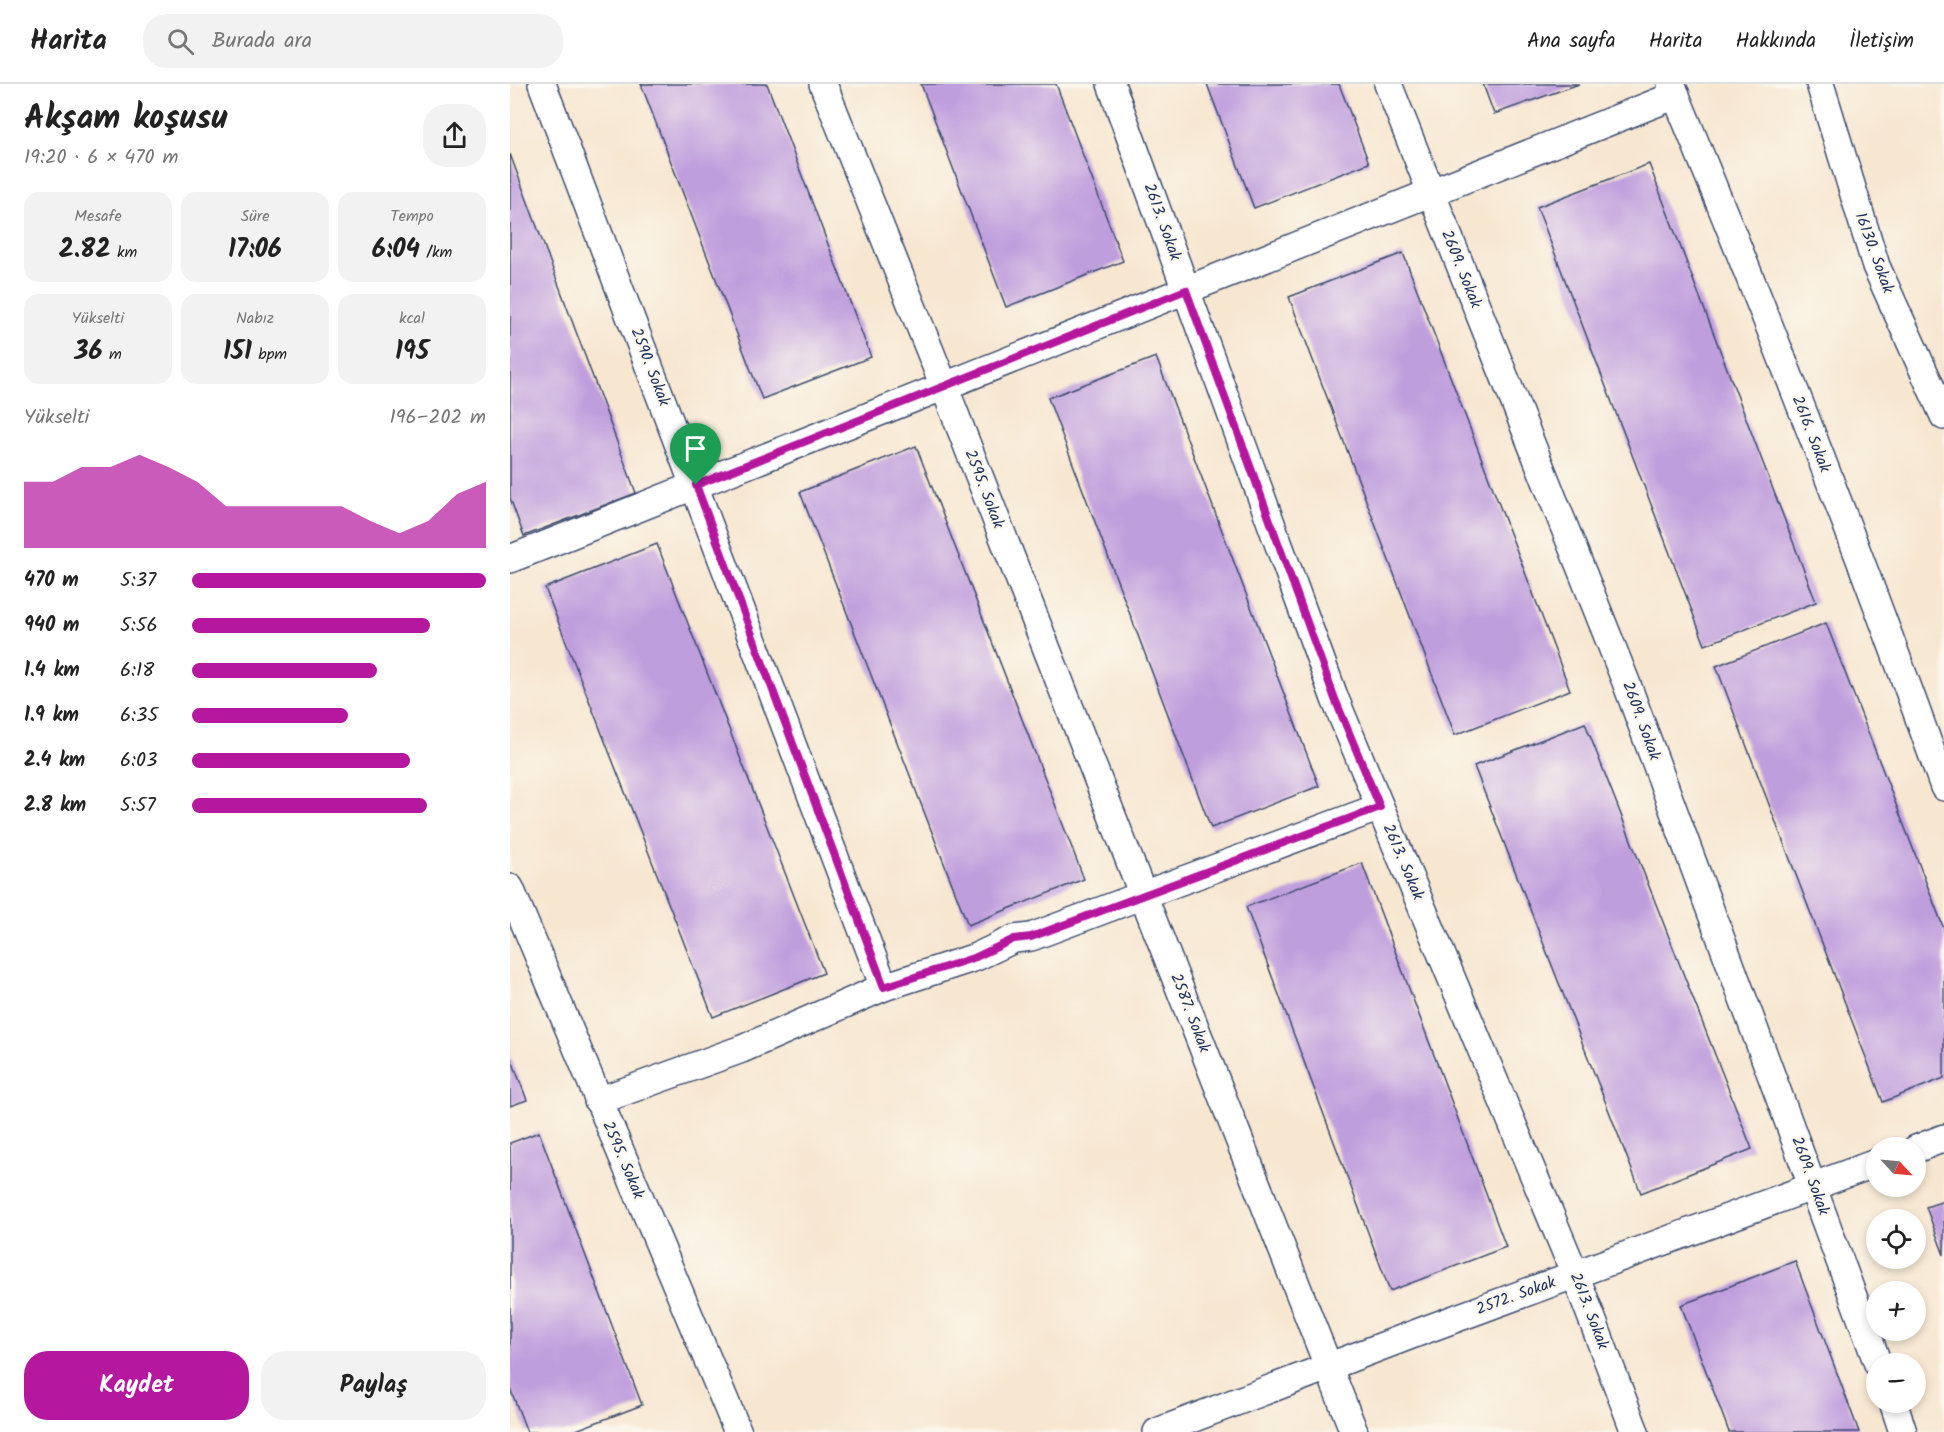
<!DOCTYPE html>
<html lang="tr">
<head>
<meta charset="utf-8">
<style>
	body { margin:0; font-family:Kalam,sans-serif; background:#f2f2f2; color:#222; height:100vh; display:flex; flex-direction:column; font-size:22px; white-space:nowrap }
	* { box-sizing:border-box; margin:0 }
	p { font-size:20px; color:#767676 }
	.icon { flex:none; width:33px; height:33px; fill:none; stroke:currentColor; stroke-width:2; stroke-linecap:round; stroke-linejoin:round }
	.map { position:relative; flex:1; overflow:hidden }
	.sheet { display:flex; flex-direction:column; background:#fff; width:510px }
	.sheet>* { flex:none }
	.needle { width:39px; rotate:116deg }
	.fabs { position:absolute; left:1356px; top:1053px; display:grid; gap:12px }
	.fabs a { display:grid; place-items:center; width:60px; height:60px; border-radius:50%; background:#fff; box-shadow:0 3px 9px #0003; font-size:30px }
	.pin { position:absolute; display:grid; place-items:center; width:51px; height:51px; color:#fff; margin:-62px -26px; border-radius:50% 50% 50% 0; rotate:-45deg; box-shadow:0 0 6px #0007 }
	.pin .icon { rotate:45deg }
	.round { display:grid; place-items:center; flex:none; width:63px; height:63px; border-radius:24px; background:#f2f2f2 }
	.head { display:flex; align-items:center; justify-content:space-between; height:102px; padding:0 24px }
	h1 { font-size:33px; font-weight:800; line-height:45px }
	.metrics { display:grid; grid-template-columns:repeat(3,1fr); gap:9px; height:102px; padding:6px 24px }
	.metrics div { display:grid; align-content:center; border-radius:15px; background:#f2f2f2; text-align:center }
	.metrics b { font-size:26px; font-weight:800 }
	.metrics small { font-size:16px; font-weight:400 }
	.metrics p { font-size:16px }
	.chart { height:168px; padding:12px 24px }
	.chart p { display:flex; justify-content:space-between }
	.chart svg { width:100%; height:108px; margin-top:6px; fill:#b5179e; opacity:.7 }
	.cta { display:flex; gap:12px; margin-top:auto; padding:12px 24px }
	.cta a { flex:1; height:69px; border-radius:24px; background:#b5179e; color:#fff; font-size:24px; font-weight:800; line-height:69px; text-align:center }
	.cta a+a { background:#f2f2f2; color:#222 }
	ul { padding:0 24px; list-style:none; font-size:20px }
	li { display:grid; grid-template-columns:96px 72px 1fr; align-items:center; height:45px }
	li i { height:15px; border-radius:8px; background:#b5179e }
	header { display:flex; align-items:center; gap:36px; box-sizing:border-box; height:84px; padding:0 30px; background:#fff; border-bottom:2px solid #e0e0e0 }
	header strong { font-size:28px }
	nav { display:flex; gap:33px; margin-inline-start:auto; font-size:21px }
	.search { width:420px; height:54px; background:#f2f2f2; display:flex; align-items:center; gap:15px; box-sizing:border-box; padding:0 21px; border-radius:24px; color:#767676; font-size:22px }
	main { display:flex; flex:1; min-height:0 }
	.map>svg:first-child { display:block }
	.building { fill:#bf9edd }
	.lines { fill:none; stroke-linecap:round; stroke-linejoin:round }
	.minor-casing { stroke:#3c4b6f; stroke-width:30 }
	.minor { stroke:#fff; stroke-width:27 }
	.route-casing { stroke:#fff; stroke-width:12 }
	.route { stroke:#b5179e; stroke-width:8 }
	.labels { text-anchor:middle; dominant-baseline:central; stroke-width:4.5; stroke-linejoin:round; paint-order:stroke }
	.street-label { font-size:16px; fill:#1b2f5e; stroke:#fbf7ec }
</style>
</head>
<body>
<header>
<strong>Harita</strong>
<div class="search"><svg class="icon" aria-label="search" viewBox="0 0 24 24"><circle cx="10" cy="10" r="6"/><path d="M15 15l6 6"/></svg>Burada ara</div>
<nav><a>Ana sayfa</a><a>Harita</a><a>Hakkında</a><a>İletişim</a></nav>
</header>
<main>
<section class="sheet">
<div class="head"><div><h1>Akşam koşusu</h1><p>19:20 · 6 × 470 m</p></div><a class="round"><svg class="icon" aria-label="share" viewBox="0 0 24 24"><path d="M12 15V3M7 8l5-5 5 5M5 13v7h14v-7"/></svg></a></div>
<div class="metrics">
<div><p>Mesafe</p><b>2.82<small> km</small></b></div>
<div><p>Süre</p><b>17:06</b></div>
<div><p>Tempo</p><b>6:04<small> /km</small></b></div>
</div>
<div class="metrics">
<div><p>Yükselti</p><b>36<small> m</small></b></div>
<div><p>Nabız</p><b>151<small> bpm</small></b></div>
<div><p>kcal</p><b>195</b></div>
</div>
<div class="chart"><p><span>Yükselti</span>196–202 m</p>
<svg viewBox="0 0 160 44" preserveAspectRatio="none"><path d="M0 44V17L10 17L20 11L30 11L40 6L50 11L60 17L70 27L80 27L90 27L100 27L110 27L120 33L130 38L140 33L150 22L160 17V44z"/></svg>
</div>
<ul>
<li><b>470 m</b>5:37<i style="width:100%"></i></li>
<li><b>940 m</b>5:56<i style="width:81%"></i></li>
<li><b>1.4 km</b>6:18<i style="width:63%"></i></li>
<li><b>1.9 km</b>6:35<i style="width:53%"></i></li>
<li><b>2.4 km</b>6:03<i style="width:74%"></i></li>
<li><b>2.8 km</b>5:57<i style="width:80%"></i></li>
</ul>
<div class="cta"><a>Kaydet</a><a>Paylaş</a></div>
</section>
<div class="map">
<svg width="1434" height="1348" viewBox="0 0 1434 1348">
	<rect width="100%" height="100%" fill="#fbf7ec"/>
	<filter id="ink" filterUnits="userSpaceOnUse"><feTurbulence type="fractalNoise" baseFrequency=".0167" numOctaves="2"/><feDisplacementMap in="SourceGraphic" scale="12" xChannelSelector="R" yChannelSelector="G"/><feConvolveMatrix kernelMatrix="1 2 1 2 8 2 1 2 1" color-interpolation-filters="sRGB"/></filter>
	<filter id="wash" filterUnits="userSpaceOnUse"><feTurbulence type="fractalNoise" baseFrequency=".008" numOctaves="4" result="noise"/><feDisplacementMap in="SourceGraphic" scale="24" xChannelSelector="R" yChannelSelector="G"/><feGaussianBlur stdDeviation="1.35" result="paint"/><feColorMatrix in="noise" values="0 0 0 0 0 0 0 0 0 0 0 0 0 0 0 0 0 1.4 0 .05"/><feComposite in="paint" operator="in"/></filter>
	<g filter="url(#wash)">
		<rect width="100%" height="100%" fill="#f7e7d1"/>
		<g id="blocks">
			<g class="building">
				<polygon points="131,0 257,0 361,273 252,315"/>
				<polygon points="411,0 546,0 613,177 496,223"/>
				<polygon points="697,0 829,0 859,79 744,124"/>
				<polygon points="973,0 1069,0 984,30"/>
				<polygon points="0,70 126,409 14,452 0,414"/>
				<polygon points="1139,80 1306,518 1195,561 1027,123"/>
				<polygon points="893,169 1060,606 945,651 779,213"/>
				<polygon points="646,273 809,702 701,744 538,314"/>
				<polygon points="406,362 574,795 458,841 290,408"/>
				<polygon points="147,460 314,889 203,933 35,504"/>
				<polygon points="1316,539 1434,845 1434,994 1373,1018 1206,582"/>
				<polygon points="1075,639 1242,1065 1131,1109 964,682"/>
				<polygon points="852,779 996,1163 880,1207 736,823"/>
				<polygon points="0,971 17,1016 0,1022"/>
				<polygon points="29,1048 132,1321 61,1348 17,1348 0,1304 0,1059"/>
				<polygon points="1434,1117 1434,1171 1416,1123"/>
				<polygon points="1285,1177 1349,1348 1219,1348 1171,1221"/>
			</g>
		</g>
	</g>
	<g filter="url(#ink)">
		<use href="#blocks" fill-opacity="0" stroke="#3c4b6f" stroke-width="1.5"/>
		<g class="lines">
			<defs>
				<g id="minor">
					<polyline points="32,0 374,903"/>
					<polyline points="601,0 825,615 1065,1190 1125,1348"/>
					<polyline points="878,0 1116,598 1368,1280"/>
					<path d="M 1161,0 C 1257,232 1349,466 1434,703"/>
					<polyline points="1310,0 1366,182 1434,332"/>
					<polyline points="0,475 1166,11"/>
					<polyline points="0,804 228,1348"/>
					<polyline points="88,1017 232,965 374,903 466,873 504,855 521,853 633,811 434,302 313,0"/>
					<polyline points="1406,1065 1434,1054"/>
					<polyline points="1383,1318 1393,1348"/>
					<polyline points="647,1348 920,1244 1366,1079"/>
					<polyline points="844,1348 633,811 870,723"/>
				</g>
			</defs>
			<use href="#minor" class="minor-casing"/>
			<use href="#minor" class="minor"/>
		</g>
	</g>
	<g class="lines" filter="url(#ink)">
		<defs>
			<polygon id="route" points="676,206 825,615 870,723 521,853 504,855 466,873 374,903 186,401"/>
		</defs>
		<use href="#route" class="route-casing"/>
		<use href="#route" class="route"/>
	</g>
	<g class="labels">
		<g class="street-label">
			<text transform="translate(652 138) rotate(70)">2613. Sokak</text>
			<text transform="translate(1364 169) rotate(70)">16130. Sokak</text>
			<text transform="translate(951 185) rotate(68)">2609. Sokak</text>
			<text transform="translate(140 283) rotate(69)">2590. Sokak</text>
			<text transform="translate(1301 350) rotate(69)">2616. Sokak</text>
			<text transform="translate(474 405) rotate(69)">2595. Sokak</text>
			<text transform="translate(1131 637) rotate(70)">2609. Sokak</text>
			<text transform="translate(893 778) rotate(67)">2613. Sokak</text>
			<text transform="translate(680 929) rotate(69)">2587. Sokak</text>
			<text transform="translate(113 1076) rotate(67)">2595. Sokak</text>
			<text transform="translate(1300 1092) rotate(70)">2609. Sokak</text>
			<text transform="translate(1006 1212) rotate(-20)">2572. Sokak</text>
			<text transform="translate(1079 1227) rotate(69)">2613. Sokak</text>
		</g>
	</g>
</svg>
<div class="fabs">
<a><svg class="needle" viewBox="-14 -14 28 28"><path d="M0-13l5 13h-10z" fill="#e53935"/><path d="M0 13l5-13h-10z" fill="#767676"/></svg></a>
<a><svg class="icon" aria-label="locate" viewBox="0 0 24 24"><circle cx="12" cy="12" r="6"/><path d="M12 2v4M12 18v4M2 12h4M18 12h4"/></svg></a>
<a>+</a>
<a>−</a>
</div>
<div class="pin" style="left:186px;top:401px;background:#1e9e55"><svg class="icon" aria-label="arrive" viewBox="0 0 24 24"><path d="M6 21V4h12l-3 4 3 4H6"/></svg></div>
</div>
</main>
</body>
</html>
